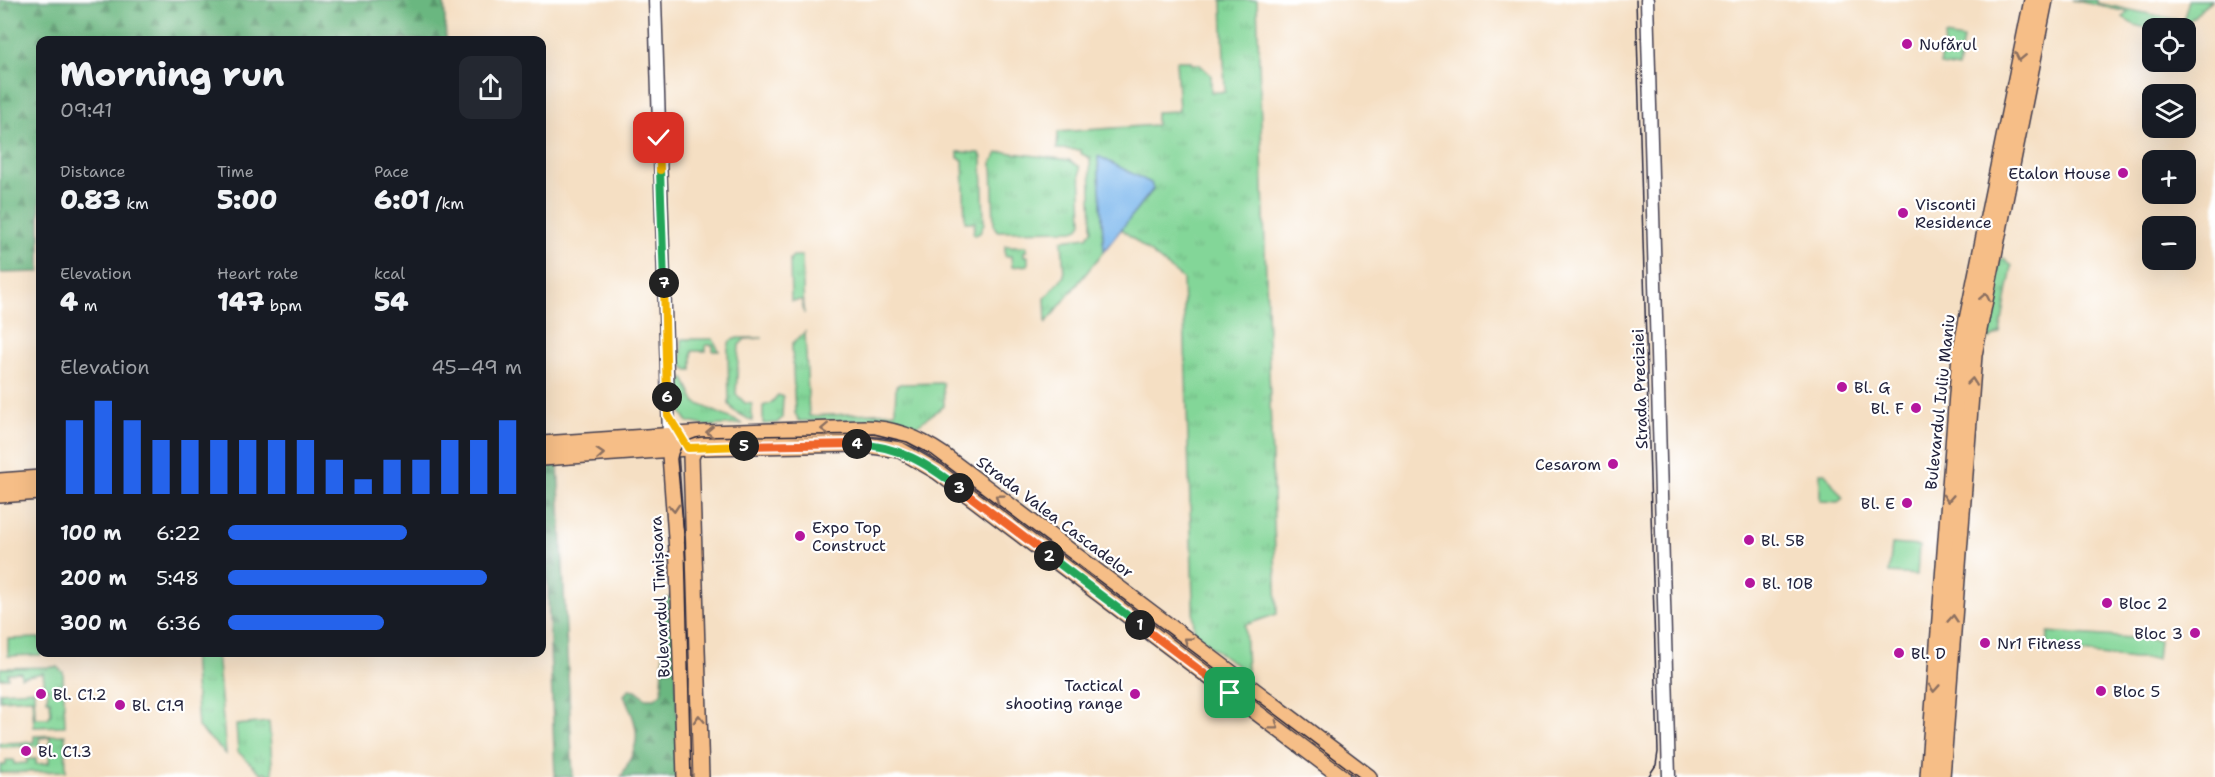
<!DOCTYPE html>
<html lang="en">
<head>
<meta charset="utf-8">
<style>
	body { margin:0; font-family:"Shantell Sans",sans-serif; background:#242831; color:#f1f3f6; height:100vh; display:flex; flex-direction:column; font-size:22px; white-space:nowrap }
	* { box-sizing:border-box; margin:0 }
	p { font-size:20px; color:#9ea1a6 }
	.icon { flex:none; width:33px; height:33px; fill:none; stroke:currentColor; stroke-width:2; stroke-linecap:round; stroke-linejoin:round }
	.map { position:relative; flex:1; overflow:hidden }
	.details { position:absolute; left:36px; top:36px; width:510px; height:621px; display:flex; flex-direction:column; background:#171b24; border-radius:12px; box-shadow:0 6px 24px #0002 }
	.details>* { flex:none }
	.controls { position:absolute; left:2142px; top:18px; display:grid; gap:12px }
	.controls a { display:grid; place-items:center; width:54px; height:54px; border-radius:12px; background:#171b24; box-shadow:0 6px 24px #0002; font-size:30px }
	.pin { position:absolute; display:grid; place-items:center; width:51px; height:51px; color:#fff; margin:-26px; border-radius:12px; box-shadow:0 3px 9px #0006 }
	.km { position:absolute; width:30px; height:30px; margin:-15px; border-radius:50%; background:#222; color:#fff; font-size:16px; line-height:30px; text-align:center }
	.round { display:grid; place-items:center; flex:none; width:63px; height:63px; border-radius:12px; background:#242831 }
	.summary { display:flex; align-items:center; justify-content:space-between; height:102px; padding:0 24px }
	h1 { font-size:33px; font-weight:800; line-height:45px }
	.metrics { display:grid; grid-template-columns:repeat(3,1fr); gap:9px; height:102px; padding:6px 24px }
	.metrics div { display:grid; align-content:center }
	.metrics b { font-size:26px; font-weight:800 }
	.metrics small { font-size:16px; font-weight:400 }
	.metrics p { font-size:16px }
	.chart { height:168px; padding:12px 24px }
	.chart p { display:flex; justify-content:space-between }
	.chart svg { width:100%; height:108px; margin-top:6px; stroke:#2563eb; stroke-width:6 }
	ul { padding:0 24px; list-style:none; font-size:20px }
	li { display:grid; grid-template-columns:96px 72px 1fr; align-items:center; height:45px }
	li i { height:15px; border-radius:8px; background:#2563eb }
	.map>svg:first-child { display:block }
	.grass { fill:url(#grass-tufts); stroke:#527c6a; stroke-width:1.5 }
	.forest { fill:url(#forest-firs); stroke:#466c5e; stroke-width:1.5 }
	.green { fill:#83d698; stroke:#527c6a; stroke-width:1.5 }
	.water { fill:#7bb7ed; stroke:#4e6c94; stroke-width:1.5 }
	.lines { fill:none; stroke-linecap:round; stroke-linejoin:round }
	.minor-casing { stroke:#423e4f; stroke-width:15 }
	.major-casing { stroke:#423e4f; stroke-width:18 }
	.minor { stroke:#fff; stroke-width:12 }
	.major { stroke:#f6be87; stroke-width:15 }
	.tram { stroke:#22223b; stroke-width:1.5 }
	.oneway { stroke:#8c7061 }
	.split-1-casing { stroke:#fff; stroke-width:12 }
	.split-2-casing { stroke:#fff; stroke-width:12 }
	.split-3-casing { stroke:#fff; stroke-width:12 }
	.split-4-casing { stroke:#fff; stroke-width:12 }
	.split-5-casing { stroke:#fff; stroke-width:12 }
	.split-6-casing { stroke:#fff; stroke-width:12 }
	.split-7-casing { stroke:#fff; stroke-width:12 }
	.split-8-casing { stroke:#fff; stroke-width:12 }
	.split-9-casing { stroke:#fff; stroke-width:12 }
	.split-1 { stroke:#f0652b; stroke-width:8 }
	.split-2 { stroke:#22a559; stroke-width:8 }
	.split-3 { stroke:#f0652b; stroke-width:8 }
	.split-4 { stroke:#22a559; stroke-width:8 }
	.split-5 { stroke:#f0652b; stroke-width:8 }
	.split-6 { stroke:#f5b400; stroke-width:8 }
	.split-7 { stroke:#f5b400; stroke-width:8 }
	.split-8 { stroke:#22a559; stroke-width:8 }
	.split-9 { stroke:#f5b400; stroke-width:8 }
	.poi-dot { fill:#b5179e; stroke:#fff; stroke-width:2 }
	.labels { text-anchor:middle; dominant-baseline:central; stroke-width:4.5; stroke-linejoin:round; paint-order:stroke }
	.poi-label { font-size:16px; fill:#22223b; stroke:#fff; text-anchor:start }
	.street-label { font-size:16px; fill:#22223b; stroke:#fff }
</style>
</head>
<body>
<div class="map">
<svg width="2215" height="777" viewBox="0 0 2215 777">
	<defs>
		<pattern id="grass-tufts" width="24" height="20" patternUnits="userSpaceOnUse" patternTransform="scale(1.5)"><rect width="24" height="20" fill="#83d698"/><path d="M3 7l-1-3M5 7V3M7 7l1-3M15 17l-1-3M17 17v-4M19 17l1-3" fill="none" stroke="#71b784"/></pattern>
		<pattern id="forest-firs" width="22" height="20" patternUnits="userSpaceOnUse" patternTransform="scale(1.5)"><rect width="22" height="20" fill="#6ab780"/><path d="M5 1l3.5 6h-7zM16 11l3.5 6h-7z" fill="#57946a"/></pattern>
	</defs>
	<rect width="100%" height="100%" fill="#fff"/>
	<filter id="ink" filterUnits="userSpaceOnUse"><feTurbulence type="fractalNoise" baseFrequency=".0167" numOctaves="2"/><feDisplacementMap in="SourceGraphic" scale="12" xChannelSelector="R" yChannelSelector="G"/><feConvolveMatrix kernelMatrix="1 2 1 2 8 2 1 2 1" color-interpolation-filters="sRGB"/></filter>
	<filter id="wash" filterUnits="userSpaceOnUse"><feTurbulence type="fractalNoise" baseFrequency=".008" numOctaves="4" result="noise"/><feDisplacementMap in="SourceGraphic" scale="24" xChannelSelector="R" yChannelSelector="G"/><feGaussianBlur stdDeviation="1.35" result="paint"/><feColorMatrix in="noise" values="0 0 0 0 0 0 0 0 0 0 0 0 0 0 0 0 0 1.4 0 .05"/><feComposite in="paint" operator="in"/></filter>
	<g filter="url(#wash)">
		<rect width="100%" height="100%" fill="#f5dfc3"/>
		<g class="grass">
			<polygon points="1222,0 1257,0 1277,614 1245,625 1247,673 1194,634 1183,279 1121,229 1153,190 1151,183 1098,157 1104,251 1046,323 1045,298 1064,276 1062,240 1087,237 1092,230 1090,158 1080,153 1081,150 1057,149 1058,132 1156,125 1156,112 1179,111 1176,61 1191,61 1191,64 1199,64 1211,75 1211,92 1225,92"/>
			<path d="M 2072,0 L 2097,0 L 2097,3 L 2183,21 L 2189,0 L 2211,0 L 2182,28 C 2163,29 2137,32 2123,17 L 2128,12 Z"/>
			<polygon points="958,152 980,153 982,158 984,223 980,233 975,235 973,233 975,222 965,222 963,160 958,158"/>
			<polygon points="1005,152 1069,160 1080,167 1082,222 1079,228 1073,230 997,231 994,226 992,162 998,153"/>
			<polygon points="1005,246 1026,246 1027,251 1024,251 1024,256 1028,256 1028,265 1012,267 1011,256 1005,256"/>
			<polygon points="793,256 802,256 804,314 802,300 791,301 790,259"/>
			<polygon points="2004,258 2012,266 2000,333 1983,342 2000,259"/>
			<polygon points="805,332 809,416 895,412 896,386 900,384 943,383 944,406 912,429 882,420 799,421 795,413 792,348 793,343"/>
			<polygon points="736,338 763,338 745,339 739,345 736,394 745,403 752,404 752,421 734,411 729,404 728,348 730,341"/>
			<polygon points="682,339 713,339 719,351 713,351 713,345 706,345 706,351 692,351 692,370 686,370 681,363"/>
			<polygon points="684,378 696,403 743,424 707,426 688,422 681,412 679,384"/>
			<polygon points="778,395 783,397 782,418 777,423 763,424 763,406 771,403"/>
			<polygon points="193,653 217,653 226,754 198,727"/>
			<polygon points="57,667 63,672 65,726 34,727 32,698 0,700 0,692 34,690 35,718 48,718 51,714 50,700 47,700 48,688 45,688 43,673 21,677 21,672 8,673 8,678 0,678 0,668"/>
			<polygon points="269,722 273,777 264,772 262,774 238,752 236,725"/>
			<polygon points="65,735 66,771 0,773 0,765 6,765 6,760 14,760 14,764 27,763 27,759 36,759 36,764 49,763 50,737 39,738 39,746 0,747 0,743 34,742 34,736"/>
		</g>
		<g class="forest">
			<polygon points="0,0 444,0 446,40 40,40 40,272 0,273"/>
			<polygon points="558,465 573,777 555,777 543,466"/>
			<path d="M 674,595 L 679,777 L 621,777 C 641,740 641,734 624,695 L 629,689 L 636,690 L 646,698 L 655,698 L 662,692 L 665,600 Z"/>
		</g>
		<g class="green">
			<polygon points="1945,36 1963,39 1958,68 1940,65"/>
			<polygon points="1820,473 1825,473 1843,498 1838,502 1820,501"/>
			<polygon points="1892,544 1919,546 1917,575 1889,573"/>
			<polygon points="2048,632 2159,640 2157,659 2134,659 2047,649"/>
			<polygon points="40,638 41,655 8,656 8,639"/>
		</g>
		<polygon class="water" points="1098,156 1151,183 1153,189 1104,251"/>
	</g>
	<g filter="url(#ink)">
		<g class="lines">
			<defs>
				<g id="minor">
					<polyline points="655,0 669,435"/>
					<polyline points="1647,0 1669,777"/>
				</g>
				<g id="major">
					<polyline points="669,441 678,565 685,777"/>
					<path d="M 542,444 L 706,433 L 865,428 C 894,428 920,439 943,455 L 1369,777"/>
					<polyline points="695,448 691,457 701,777"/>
					<polyline points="542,458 703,447 859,444 900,450 938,472 1342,777"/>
					<polyline points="0,481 40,478"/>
					<polyline points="0,495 40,492"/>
					<polyline points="1928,777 1960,354 2032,0"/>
					<polyline points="1942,777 1974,355 2045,0"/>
				</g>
			</defs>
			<use href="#minor" class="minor-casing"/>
			<use href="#major" class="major-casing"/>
			<use href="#minor" class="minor"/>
			<use href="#major" class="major"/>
			<g class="tram">
				<polyline points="1636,0 1658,752 1656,765 1648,777"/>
				<path d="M 691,777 L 685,544 L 677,459 C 679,445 688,439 701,437 L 874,434 L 907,442 L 932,455 L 1359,777"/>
			</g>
		</g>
		<defs><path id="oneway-chevron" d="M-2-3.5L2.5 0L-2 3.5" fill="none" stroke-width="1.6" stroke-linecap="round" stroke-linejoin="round" transform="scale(1.5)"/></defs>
		<g class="oneway">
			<use href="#oneway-chevron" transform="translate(2020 57) rotate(102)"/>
			<use href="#oneway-chevron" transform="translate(1985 297) rotate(-79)"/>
			<use href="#oneway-chevron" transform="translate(1972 382) rotate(-84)"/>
			<use href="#oneway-chevron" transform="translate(825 429) rotate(178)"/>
			<use href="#oneway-chevron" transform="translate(710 432) rotate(178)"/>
			<use href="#oneway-chevron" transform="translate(600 454) rotate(-4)"/>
			<use href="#oneway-chevron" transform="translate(999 498) rotate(-143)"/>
			<use href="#oneway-chevron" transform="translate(1948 498) rotate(94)"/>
			<use href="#oneway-chevron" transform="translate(674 508) rotate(86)"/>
			<use href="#oneway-chevron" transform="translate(1953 619) rotate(-86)"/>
			<use href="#oneway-chevron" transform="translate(1188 641) rotate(-143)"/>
			<use href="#oneway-chevron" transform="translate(1934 688) rotate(94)"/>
			<use href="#oneway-chevron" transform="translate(699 719) rotate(-92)"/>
			<use href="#oneway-chevron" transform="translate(1275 726) rotate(37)"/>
		</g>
	</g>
	<g class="lines" filter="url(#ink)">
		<defs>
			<polyline id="split-1" points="1140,625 1230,693"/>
			<polyline id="split-2" points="1049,556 1140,625"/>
			<polyline id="split-3" points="959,488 1049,556"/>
			<path id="split-4" d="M 857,444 C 899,446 926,463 959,488"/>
			<polyline id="split-5" points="744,446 857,444"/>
			<polyline id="split-6" points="667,397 668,415 688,448 744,446"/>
			<polyline id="split-7" points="664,283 667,397"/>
			<polyline id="split-8" points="660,170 664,283"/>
			<polyline id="split-9" points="659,138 660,170"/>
		</defs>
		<use href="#split-1" class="split-1-casing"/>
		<use href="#split-2" class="split-2-casing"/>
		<use href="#split-3" class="split-3-casing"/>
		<use href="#split-4" class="split-4-casing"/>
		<use href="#split-5" class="split-5-casing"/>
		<use href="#split-6" class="split-6-casing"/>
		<use href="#split-7" class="split-7-casing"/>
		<use href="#split-8" class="split-8-casing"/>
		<use href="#split-9" class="split-9-casing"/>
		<use href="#split-1" class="split-1"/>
		<use href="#split-2" class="split-2"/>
		<use href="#split-3" class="split-3"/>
		<use href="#split-4" class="split-4"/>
		<use href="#split-5" class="split-5"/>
		<use href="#split-6" class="split-6"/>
		<use href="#split-7" class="split-7"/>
		<use href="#split-8" class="split-8"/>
		<use href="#split-9" class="split-9"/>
	</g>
	<g class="poi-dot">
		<circle cx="1907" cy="44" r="6"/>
		<circle cx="2123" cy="173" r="6"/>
		<circle cx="1903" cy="213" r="6"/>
		<circle cx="1842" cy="387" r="6"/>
		<circle cx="1916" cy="408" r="6"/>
		<circle cx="1613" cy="464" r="6"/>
		<circle cx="1907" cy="503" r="6"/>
		<circle cx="800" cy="536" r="6"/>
		<circle cx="1749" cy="540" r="6"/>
		<circle cx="1750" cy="583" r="6"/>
		<circle cx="2107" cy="603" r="6"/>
		<circle cx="2195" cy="633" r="6"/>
		<circle cx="1985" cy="643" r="6"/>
		<circle cx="1899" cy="653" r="6"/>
		<circle cx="2101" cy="691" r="6"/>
		<circle cx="41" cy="694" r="6"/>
		<circle cx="1135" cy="694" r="6"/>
		<circle cx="120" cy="705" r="6"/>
		<circle cx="26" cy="751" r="6"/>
	</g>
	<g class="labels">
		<g class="poi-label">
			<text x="1919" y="44">Nufărul</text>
			<text x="2111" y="173" text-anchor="end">Etalon House</text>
			<text x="1915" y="204">Visconti<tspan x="1915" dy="18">Residence</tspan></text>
			<text x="1854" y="387">Bl. G</text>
			<text x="1904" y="408" text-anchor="end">Bl. F</text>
			<text x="1601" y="464" text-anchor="end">Cesarom</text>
			<text x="1895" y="503" text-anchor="end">Bl. E</text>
			<text x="812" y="527">Expo Top<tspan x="812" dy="18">Construct</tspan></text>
			<text x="1761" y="540">Bl. 5B</text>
			<text x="1762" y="583">Bl. 10B</text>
			<text x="2119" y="603">Bloc 2</text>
			<text x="2183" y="633" text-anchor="end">Bloc 3</text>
			<text x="1997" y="643">Nr1 Fitness</text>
			<text x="1911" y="653">Bl. D</text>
			<text x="1123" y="685" text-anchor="end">Tactical<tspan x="1123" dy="18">shooting range</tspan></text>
			<text x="2113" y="691">Bloc 5</text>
			<text x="53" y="694">Bl. C1.2</text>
			<text x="132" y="705">Bl. C1.9</text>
			<text x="38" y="751">Bl. C1.3</text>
		</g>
		<g class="street-label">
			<text transform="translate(1640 389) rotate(-92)">Strada Preciziei</text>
			<text transform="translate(1940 402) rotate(-84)">Bulevardul Iuliu Maniu</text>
			<text transform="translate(1055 517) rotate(37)">Strada Valea Cascadelor</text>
			<text transform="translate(660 597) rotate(-93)">Bulevardul Timișoara</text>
		</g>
	</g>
</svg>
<div class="controls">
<a><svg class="icon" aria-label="locate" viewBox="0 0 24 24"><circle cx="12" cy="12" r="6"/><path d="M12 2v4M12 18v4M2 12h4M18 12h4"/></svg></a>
<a><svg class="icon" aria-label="layers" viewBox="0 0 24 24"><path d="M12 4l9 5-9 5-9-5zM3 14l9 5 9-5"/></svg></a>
<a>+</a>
<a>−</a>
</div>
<div class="pin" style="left:1230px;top:693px;background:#1e9e55"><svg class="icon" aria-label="arrive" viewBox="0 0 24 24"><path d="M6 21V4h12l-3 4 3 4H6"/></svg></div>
<div class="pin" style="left:659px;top:138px;background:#d93025"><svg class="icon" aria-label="check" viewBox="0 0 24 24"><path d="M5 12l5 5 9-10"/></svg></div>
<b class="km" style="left:1140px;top:625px">1</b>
<b class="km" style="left:1049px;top:556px">2</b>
<b class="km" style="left:959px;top:488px">3</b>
<b class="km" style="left:857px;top:444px">4</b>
<b class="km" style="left:744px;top:446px">5</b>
<b class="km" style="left:667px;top:397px">6</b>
<b class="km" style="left:664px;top:283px">7</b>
<section class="details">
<div class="summary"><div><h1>Morning run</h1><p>09:41</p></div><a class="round"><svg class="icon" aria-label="share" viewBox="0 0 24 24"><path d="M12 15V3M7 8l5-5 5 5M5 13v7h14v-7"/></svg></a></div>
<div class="metrics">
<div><p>Distance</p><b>0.83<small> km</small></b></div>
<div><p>Time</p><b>5:00</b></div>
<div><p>Pace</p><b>6:01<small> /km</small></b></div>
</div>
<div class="metrics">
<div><p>Elevation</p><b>4<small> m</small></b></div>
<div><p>Heart rate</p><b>147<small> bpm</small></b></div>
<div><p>kcal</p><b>54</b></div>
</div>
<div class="chart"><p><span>Elevation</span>45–49 m</p>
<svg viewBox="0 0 160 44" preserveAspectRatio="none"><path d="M5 44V14M15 44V6M25 44V14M35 44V22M45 44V22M55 44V22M65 44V22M75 44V22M85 44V22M95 44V30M105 44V38M115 44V30M125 44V30M135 44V22M145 44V22M155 44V14"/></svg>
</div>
<ul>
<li><b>100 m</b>6:22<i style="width:61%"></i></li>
<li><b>200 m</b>5:48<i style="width:88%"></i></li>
<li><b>300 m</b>6:36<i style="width:53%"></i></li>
</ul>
</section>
</div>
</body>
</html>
